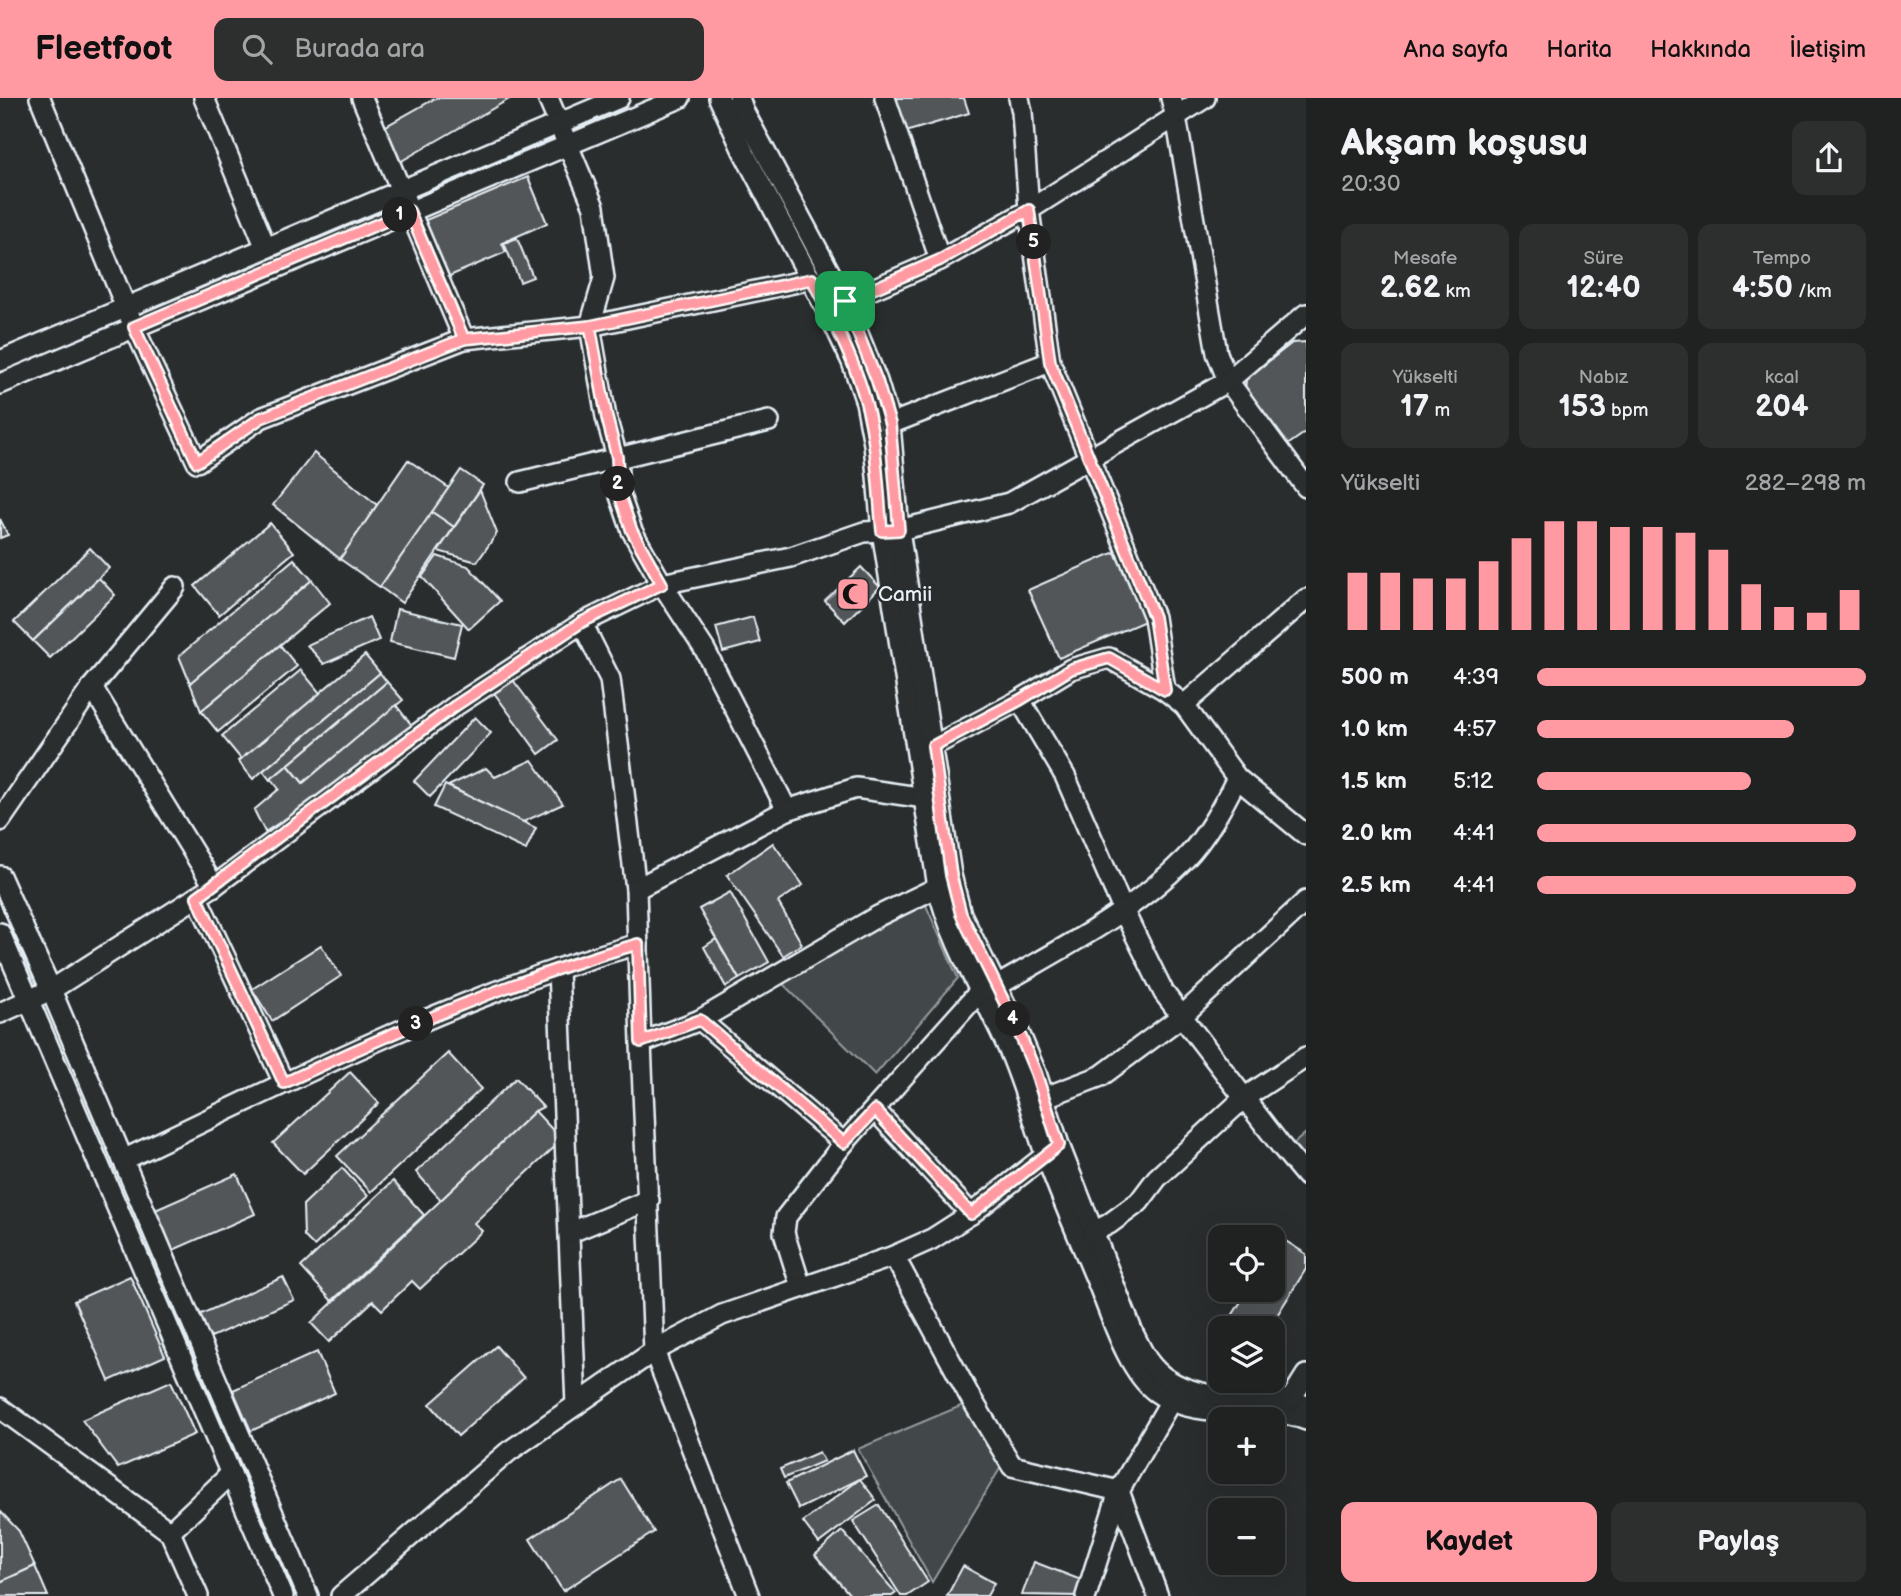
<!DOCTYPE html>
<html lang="tr">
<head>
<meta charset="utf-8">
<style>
	body { margin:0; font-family:"Balsamiq Sans",sans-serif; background:#2d2f2f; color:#f1f3f6; height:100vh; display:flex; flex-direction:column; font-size:26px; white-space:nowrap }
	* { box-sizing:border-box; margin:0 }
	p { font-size:23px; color:#a2a4a5 }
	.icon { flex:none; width:38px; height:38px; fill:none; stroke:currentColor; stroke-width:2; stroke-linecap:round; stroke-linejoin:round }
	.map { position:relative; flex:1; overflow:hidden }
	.details { display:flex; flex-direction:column; background:#202222; width:595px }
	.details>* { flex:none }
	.buttons { position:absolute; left:1208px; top:1127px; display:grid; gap:14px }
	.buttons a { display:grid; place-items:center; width:77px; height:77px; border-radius:14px; background:#202222; box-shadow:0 7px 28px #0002,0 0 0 2px #3d3f40; font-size:35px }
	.pin { position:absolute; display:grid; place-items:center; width:60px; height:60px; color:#fff; margin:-30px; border-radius:14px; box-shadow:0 4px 10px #0006 }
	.km { position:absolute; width:35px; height:35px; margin:-18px; border-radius:50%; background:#222; color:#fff; font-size:19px; line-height:35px; text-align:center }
	.round { display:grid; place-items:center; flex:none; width:74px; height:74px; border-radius:14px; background:#2d2f2f }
	.headline { display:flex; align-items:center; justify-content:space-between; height:119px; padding:0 35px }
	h1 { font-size:38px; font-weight:700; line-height:52px }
	.metrics { display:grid; grid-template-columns:repeat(3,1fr); gap:10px; height:119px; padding:7px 35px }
	.metrics div { display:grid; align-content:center; border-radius:14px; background:#2d2f2f; text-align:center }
	.metrics b { font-size:30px; font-weight:700 }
	.metrics small { font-size:19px; font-weight:400 }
	.metrics p { font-size:19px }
	.chart { height:196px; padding:14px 35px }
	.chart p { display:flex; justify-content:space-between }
	.chart svg { width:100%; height:126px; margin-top:7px; stroke:#ff9aa2; stroke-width:6 }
	.button { display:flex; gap:14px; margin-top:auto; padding:14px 35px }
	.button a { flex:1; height:80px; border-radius:14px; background:#ff9aa2; color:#111; font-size:28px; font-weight:700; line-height:80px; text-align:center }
	.button a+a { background:#2d2f2f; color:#f1f3f6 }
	ul { padding:0 35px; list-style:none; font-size:23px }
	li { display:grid; grid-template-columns:112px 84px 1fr; align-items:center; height:52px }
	li i { height:18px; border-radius:9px; background:#ff9aa2 }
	header { display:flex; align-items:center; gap:42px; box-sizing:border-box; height:98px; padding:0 35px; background:#ff9aa2; color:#111 }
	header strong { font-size:33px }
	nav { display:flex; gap:38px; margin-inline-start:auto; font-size:24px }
	.search { width:490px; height:63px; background:#2d2f2f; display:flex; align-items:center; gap:18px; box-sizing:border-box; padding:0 24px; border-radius:14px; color:#a2a4a5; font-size:26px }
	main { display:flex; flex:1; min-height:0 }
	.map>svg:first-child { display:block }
	.green { fill:#424648; stroke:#959ca0; stroke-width:2 }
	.building { fill:#535759; stroke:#e8f1f8; stroke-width:2 }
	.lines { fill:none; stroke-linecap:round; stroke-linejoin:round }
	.minor-casing { stroke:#e8f1f8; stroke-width:24 }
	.minor { stroke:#2a2d2e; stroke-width:19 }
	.route-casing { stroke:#fff; stroke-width:14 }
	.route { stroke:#ff9aa2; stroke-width:9 }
	.labels { text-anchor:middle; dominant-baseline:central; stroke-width:5; stroke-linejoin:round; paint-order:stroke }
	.poi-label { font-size:21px; fill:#e8f1f8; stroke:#2a2d2e; text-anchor:start }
</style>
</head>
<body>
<header>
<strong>Fleetfoot</strong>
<div class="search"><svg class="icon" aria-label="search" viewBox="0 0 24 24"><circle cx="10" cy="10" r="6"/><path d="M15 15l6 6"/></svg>Burada ara</div>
<nav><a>Ana sayfa</a><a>Harita</a><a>Hakkında</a><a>İletişim</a></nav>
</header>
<main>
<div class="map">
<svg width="1306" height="1498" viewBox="0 0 1306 1498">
	<rect width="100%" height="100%" fill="#2a2d2e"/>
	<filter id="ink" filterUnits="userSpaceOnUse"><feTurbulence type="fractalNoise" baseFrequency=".0143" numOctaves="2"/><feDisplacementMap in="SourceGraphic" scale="14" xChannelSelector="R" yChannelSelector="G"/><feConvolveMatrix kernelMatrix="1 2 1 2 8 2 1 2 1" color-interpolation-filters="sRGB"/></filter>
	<g filter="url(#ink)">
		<g class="green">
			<polygon points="925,805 958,880 875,977 781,884"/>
			<polygon points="1306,1035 1306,1064 1292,1047"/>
			<polygon points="963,1307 971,1308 1004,1364 932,1484 858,1351"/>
		</g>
		<g class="building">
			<polygon points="436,0 511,0 398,65 379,32"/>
			<polygon points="891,0 964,0 969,15 902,35"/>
			<polygon points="528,79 547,125 502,145 506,154 445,180 421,124"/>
			<polygon points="517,140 533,179 520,184 504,145"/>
			<polygon points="1306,244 1306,334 1286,348 1245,295 1246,281 1292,245"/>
			<polygon points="314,355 377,407 340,461 273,407"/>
			<polygon points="408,362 449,390 380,489 340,461"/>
			<polygon points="461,372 483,387 454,429 432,414"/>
			<polygon points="480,392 497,435 477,464 438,453"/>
			<polygon points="432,414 454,429 402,505 380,489"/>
			<polygon points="0,421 8,437 0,440"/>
			<polygon points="270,425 294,454 219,517 195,488"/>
			<polygon points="90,450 109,470 33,543 14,524"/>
			<polygon points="1115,454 1145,523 1059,560 1028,492"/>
			<polygon points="437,458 468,468 500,503 469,531 422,479"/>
			<polygon points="294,461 312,482 190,585 179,558"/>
			<polygon points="861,469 880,489 845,524 825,503"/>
			<polygon points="99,480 115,497 50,560 33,543"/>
			<polygon points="312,482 330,505 201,613 190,585"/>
			<polygon points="397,511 462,526 454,559 390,544"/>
			<polygon points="369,519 379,542 324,566 307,547"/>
			<polygon points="753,519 760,544 723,554 716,529"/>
			<polygon points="280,547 297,568 218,634 201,613"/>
			<polygon points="365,557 380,575 253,681 238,663"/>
			<polygon points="301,572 320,595 241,661 222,638"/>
			<polygon points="380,575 387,584 270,682 263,673"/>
			<polygon points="510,578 558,642 539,656 492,592"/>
			<polygon points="387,584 403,602 303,685 288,667"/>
			<polygon points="396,607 413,629 365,669 265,734 254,712 279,691 271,681 288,667 303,685"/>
			<polygon points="475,619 491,635 430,699 414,683"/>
			<polygon points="532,662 563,706 523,724 448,688 486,670 495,679"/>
			<polygon points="445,687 536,730 526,752 434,709"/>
			<polygon points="773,745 803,787 778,804 802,846 783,858 727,777"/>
			<polygon points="730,794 769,864 739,881 699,811"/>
			<polygon points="716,841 739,881 726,889 704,849"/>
			<polygon points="321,847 341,878 272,923 252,891"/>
			<polygon points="448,955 481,991 371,1094 337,1058"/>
			<polygon points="350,974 379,1005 303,1076 273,1045"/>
			<polygon points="516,980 543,1009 535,1013 441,1102 416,1074"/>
			<polygon points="535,1013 562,1042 474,1125 482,1133 420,1191 412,1183 382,1212 373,1203 329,1244 311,1225"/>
			<polygon points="342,1070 368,1098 314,1148 304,1138 303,1107"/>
			<polygon points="237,1076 255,1116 171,1153 153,1113"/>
			<polygon points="393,1083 424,1117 332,1203 301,1169"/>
			<polygon points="1281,1140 1306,1156 1306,1171 1269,1230 1233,1230 1227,1226 1248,1192 1272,1192 1272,1154"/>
			<polygon points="130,1178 165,1258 109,1283 74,1203"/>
			<polygon points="283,1179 294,1202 209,1240 199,1217"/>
			<polygon points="496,1248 524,1280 458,1338 430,1306"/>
			<polygon points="317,1254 335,1295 251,1333 233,1292"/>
			<polygon points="171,1283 195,1336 118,1370 82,1322"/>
			<polygon points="853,1352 866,1378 799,1411 786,1385"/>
			<polygon points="819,1354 824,1363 784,1380 780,1371"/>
			<polygon points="621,1381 654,1434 563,1493 530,1441"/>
			<polygon points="860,1381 876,1402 819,1445 803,1424"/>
			<polygon points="879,1407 928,1484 907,1498 901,1498 853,1423"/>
			<polygon points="0,1413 19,1433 35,1468 0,1484"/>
			<polygon points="842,1433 896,1495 892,1498 851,1498 815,1457"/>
			<polygon points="1034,1464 1084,1483 1079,1498 1022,1497"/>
			<polygon points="35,1468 48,1498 0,1498 0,1484"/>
			<polygon points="963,1468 994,1485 987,1498 947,1498"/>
		</g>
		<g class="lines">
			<defs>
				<g id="minor">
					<polyline points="40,0 134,229 197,364 261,320 464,241 590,228 812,181"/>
					<polyline points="204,0 266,150"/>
					<polyline points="362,0 464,241"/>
					<polyline points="548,0 594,109 604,180 590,228 606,319 617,359 619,395 632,433 662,486 705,552 787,712 856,690 925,700"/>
					<path d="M 719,0 L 743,53 L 834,226 L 852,264 L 866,304 L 874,346 L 882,433 L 938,789 C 952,850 988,902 1012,959 C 1025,991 1034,1023 1045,1055 C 1061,1100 1081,1144 1099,1188 C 1112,1220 1128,1273 1156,1294 C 1199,1326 1260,1303 1306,1322"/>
					<path d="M 739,0 L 744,14 L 845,203 L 877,283 L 890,326 L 899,432 L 951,777 L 961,816 L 1018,932 L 1036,975 L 1059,1047 L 1133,1235 C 1138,1244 1142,1255 1149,1264 C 1172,1296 1217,1299 1253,1300 C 1272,1300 1288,1300 1306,1308"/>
					<polyline points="885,0 940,162"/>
					<polyline points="1171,0 1176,19 1217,255 1228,283 1306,389"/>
					<polyline points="845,203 940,162 1029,112 1205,0"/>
					<polyline points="0,263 619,0"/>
					<polyline points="0,286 680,0"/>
					<polyline points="890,326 1050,264"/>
					<polyline points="520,384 769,323"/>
					<polyline points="92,589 214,788"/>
					<polyline points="1020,602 1065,678 1124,814 1164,895 1281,1048 1306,1078"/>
					<polyline points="1184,607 1306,501"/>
					<polyline points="933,648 1020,602 1071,571 1109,560 1165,592"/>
					<polyline points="1237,680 1306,737"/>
					<polyline points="0,723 92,589 175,489"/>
					<polyline points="0,778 51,892 308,1498"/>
					<polyline points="636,791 610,581 582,525 662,486 791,459 864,434 899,432 1009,405 1228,283 1306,216"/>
					<polyline points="197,799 284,985"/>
					<polyline points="0,835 283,1498"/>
					<polyline points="558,871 576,1307"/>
					<polyline points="0,915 51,892 214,788 455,608 582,525"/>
					<polyline points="700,922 844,1045"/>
					<polyline points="641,945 636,791 787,712"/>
					<polyline points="1043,1000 1101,978 1182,918 1306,803"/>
					<polyline points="875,1012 971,1116"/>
					<path d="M 123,1062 C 289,983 460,896 638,846"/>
					<polyline points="1093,1134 1109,1126 1139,1104 1157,1080 1244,1000 1306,959"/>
					<polyline points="569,1135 649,1102"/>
					<polyline points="894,1158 969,1297 1012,1368 1119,1393 1158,1498"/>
					<path d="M 801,1189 L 784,1135 L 786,1119 L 844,1045 L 981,892 L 997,888 C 1062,850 1131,816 1185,761 C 1207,738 1223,708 1237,680 L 1184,607 L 1165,592 L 1154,519 L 1050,264 L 1029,112 L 1022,14 L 1019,0"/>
					<polyline points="1291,1301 1306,1277"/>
					<polyline points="0,1310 170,1434 198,1498"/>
					<polyline points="170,1434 231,1376"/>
					<polyline points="341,1498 508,1354 654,1253 722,1217 894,1158 932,1141 971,1116 1055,1050"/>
					<polyline points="749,1498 654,1253 641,945 700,922 878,818 938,789"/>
					<polyline points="1086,1498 1119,1393 1177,1292"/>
				</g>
			</defs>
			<use href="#minor" class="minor-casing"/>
			<use href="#minor" class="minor"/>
		</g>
	</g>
	<g class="lines" filter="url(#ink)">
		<defs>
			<path id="route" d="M 845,203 L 877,283 L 890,326 L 899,432 L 882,433 C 878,390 877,346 866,305 C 855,262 832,221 812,181 L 590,228 L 464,241 L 409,113 L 134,229 L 197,364 L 261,320 L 464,241 L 590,228 L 607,320 L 617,359 L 619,395 L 632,433 L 662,486 L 582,524 L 455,608 L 197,799 L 284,985 C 398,932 516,880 638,846 L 641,944 L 700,922 L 844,1045 L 875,1012 L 971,1116 L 1059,1047 L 1036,975 L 1018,932 L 961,816 L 951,777 L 933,648 L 1020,602 L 1071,571 L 1109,560 L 1165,592 L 1154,519 L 1050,264 L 1029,112 L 940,162 L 845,203"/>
		</defs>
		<use href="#route" class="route-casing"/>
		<use href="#route" class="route"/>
	</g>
	<defs>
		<symbol id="mosque-square" viewBox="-11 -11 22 22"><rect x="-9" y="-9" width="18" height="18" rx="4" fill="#ff9aa2" stroke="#2a2d2e"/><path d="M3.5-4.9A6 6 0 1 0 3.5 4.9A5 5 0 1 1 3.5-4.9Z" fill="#111"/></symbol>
	</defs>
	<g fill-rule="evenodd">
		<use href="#mosque-square" x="834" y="477" width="38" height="38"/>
	</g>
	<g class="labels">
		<g class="poi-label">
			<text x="878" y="496">Camii</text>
		</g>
	</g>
</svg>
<div class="buttons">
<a><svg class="icon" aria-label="locate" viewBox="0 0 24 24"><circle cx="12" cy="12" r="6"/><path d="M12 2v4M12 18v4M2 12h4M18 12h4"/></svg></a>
<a><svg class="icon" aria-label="layers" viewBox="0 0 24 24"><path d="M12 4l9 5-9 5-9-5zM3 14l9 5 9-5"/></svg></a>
<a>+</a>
<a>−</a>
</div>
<div class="pin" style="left:845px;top:203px;background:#1e9e55"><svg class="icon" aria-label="arrive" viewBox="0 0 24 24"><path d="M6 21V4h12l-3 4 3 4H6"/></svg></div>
<b class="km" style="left:400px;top:117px">1</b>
<b class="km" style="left:618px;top:386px">2</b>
<b class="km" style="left:416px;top:926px">3</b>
<b class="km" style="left:1013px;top:921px">4</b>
<b class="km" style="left:1034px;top:144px">5</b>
</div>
<section class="details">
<div class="headline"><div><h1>Akşam koşusu</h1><p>20:30</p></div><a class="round"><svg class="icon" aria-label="share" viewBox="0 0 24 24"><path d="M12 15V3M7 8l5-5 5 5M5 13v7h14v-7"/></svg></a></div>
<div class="metrics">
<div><p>Mesafe</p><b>2.62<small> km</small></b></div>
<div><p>Süre</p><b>12:40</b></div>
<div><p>Tempo</p><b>4:50<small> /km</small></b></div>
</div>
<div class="metrics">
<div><p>Yükselti</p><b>17<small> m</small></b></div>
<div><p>Nabız</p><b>153<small> bpm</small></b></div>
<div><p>kcal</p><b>204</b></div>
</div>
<div class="chart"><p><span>Yükselti</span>282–298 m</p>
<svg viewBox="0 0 160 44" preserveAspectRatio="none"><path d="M5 44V24M15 44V24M25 44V26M35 44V26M45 44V20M55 44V12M65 44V6M75 44V6M85 44V8M95 44V8M105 44V10M115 44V16M125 44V28M135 44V36M145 44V38M155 44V30"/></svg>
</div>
<ul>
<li><b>500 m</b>4:39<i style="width:100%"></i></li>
<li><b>1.0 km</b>4:57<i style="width:78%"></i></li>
<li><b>1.5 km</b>5:12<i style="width:65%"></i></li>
<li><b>2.0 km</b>4:41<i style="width:97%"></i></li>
<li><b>2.5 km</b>4:41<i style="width:97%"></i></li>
</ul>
<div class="button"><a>Kaydet</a><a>Paylaş</a></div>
</section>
</main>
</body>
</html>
